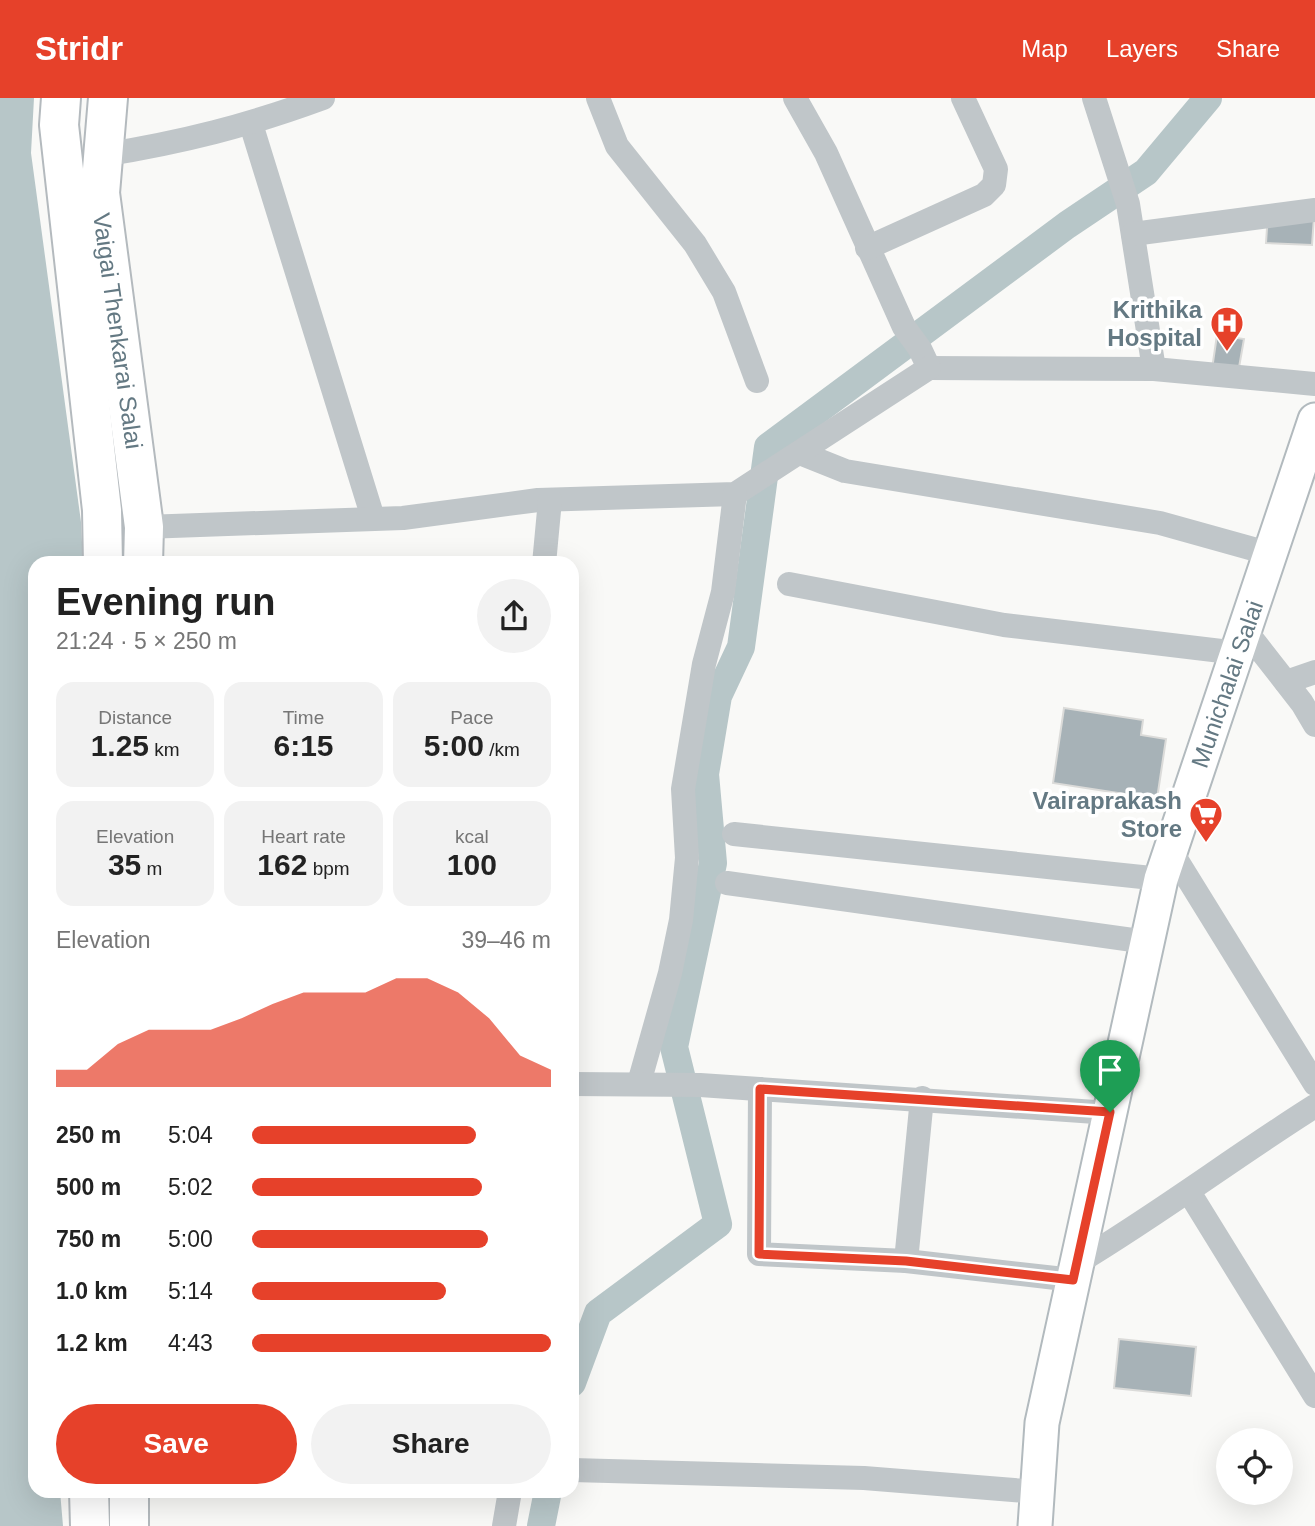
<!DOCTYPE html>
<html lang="en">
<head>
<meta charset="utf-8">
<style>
	body { margin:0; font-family:Helvetica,sans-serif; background:#f2f2f2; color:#222; height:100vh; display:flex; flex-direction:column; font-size:26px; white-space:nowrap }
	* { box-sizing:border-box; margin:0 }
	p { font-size:23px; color:#767676 }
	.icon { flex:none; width:38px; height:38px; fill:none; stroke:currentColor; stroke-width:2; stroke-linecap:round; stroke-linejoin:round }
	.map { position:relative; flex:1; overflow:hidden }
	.side { position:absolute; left:28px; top:458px; width:551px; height:942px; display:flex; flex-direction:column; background:#fff; border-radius:21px; box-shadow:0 7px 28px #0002 }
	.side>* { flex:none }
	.fabs { position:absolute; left:1216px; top:1330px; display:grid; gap:14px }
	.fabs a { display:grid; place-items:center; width:77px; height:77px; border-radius:50%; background:#fff; box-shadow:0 7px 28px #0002; font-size:35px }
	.pin { position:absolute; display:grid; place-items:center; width:60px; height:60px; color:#fff; margin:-72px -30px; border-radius:50% 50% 50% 0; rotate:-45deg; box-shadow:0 0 7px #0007 }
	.pin .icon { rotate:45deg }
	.round { display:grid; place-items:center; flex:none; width:74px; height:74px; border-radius:37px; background:#f2f2f2 }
	.head { display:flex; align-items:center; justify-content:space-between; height:119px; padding:0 28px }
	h1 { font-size:38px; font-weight:700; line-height:52px }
	.stats { display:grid; grid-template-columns:repeat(3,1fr); gap:10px; height:119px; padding:7px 28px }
	.stats div { display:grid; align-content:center; border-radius:18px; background:#f2f2f2; text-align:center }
	.stats b { font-size:30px; font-weight:700 }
	.stats small { font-size:19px; font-weight:400 }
	.stats p { font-size:19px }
	.chart { height:196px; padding:14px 28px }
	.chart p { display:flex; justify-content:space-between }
	.chart svg { width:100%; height:126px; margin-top:7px; fill:#e6412a; opacity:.7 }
	.cta { display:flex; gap:14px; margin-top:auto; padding:14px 28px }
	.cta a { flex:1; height:80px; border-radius:42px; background:#e6412a; color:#fff; font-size:28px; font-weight:700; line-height:80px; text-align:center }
	.cta a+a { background:#f2f2f2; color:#222 }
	ul { padding:0 28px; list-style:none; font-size:23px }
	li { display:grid; grid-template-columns:112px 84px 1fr; align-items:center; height:52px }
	li i { height:18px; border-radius:9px; background:#e6412a }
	header { display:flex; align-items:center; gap:42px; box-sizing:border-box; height:98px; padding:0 35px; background:#e6412a; color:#fff }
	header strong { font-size:33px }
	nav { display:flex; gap:38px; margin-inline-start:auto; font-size:24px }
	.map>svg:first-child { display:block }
	.water { fill:#b7c6c8 }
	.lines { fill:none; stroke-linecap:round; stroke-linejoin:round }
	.canal { stroke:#b7c6c8; stroke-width:28 }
	.building { fill:#a7b2b7; stroke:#dbdbd9; stroke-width:2 }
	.secondary-casing { stroke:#b2babe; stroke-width:37 }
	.primary-casing { stroke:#b4babe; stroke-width:42 }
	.minor { stroke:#c0c6c9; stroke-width:24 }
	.secondary { stroke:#fff; stroke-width:33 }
	.primary { stroke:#fff; stroke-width:38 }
	.route-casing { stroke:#fff; stroke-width:14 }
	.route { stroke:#e6412a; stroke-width:9 }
	.labels { text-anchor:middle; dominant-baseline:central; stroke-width:7; stroke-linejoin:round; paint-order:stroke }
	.poi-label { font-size:24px; font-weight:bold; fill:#647983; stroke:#fff; text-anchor:end }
	.street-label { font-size:24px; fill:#647983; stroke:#fff }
</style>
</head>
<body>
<header>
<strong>Stridr</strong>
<nav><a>Map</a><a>Layers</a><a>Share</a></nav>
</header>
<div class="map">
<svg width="1315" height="1428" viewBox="0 0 1315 1428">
	<rect width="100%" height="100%" fill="#f9f9f7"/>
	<polygon class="water" points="0,0 34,0 31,55 81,424 83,465 35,466 35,1393 60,1393 63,1428 0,1428"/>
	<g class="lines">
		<g class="canal">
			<polyline points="572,1285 598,1215 718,1126 674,949 713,765 705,676 718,598 741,549 768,349 1067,127 1146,74 1208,0"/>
			<polyline points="541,1428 548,1393"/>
		</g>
	</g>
	<g class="building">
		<polygon points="1268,115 1314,119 1312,147 1266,145"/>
		<polygon points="1217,237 1244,241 1238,275 1212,271"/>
		<polygon points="1064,610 1143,622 1141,637 1166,641 1157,701 1053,685"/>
		<polygon points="1119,1241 1196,1249 1191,1298 1114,1290"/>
	</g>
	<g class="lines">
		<defs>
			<polyline id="secondary" points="1035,1428 1042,1325 1161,781 1315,322"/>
			<g id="primary">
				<polyline points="61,0 59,27 102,412 103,466"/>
				<polyline points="108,0 100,95 144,429 143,466"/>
				<polyline points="89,1393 90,1428"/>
				<polyline points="129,1393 129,1428"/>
			</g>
		</defs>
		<use href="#secondary" class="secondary-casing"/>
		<use href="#primary" class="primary-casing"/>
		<g class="minor">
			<polyline points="598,0 617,48 695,146 724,194 757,283"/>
			<polyline points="795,0 826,55 904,229 920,251 929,270"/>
			<polyline points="1094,0 1128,106 1154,271"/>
			<polyline points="251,26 373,420"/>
			<path d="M 103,57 C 183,44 247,28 323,0"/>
			<polyline points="1133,136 1315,112"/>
			<polyline points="867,150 984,97 994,87 996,71 963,0"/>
			<polyline points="929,270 1154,271 1315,286"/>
			<polyline points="800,355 845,373 1160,425 1271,456"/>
			<polyline points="144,429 403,420 538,402 735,396 929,270"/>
			<polyline points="544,466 550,402"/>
			<polyline points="789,486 1004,527 1238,555"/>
			<polyline points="1245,532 1302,605 1315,627"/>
			<polyline points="1286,584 1315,574"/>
			<polyline points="734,736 1161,781"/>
			<polyline points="1171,753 1315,986"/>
			<polyline points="727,785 1147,844"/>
			<polyline points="639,985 670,875 681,822 687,760 683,691 704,566 723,494 735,396"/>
			<polyline points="572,986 700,987 1110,1015"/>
			<polyline points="760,991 759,1156 906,1163 1073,1182"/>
			<polyline points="1189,1094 1315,1298"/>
			<polyline points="906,1163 922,1000"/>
			<path d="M 1077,1165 C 1159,1116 1234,1059 1315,1008"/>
			<polyline points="572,1372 864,1380 1038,1394"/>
			<polyline points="504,1428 510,1393"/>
		</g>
		<use href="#secondary" class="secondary"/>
		<use href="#primary" class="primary"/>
	</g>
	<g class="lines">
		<defs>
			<polygon id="route" points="760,991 1110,1014 1073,1182 906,1163 759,1156"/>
		</defs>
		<use href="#route" class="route-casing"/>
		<use href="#route" class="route"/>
	</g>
	<defs>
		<symbol id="hospital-pin" viewBox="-11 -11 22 30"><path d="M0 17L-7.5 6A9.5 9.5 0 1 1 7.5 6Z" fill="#e6412a" stroke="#fff"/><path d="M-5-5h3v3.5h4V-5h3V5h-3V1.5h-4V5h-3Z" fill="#fff"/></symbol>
		<symbol id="supermarket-pin" viewBox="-11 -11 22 30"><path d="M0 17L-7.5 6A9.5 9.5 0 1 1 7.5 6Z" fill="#e6412a" stroke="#fff"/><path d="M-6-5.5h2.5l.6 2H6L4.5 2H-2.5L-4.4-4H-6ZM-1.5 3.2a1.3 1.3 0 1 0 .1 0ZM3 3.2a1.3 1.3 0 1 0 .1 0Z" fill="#fff"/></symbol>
	</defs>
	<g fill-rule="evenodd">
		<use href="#hospital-pin" x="1208" y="206" width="38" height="52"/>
		<use href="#supermarket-pin" x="1187" y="697" width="38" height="52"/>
	</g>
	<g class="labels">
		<g class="poi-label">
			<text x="1202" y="211">Krithika<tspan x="1202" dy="28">Hospital</tspan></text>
			<text x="1182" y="702">Vairaprakash<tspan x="1182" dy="28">Store</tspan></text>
		</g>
		<g class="street-label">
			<text transform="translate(118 233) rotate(82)">Vaigai Thenkarai Salai</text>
			<text transform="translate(1227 586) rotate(-71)">Munichalai Salai</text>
		</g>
	</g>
</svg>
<div class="fabs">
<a><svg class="icon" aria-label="locate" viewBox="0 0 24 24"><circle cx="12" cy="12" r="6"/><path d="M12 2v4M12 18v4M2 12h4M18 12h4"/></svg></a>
</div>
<div class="pin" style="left:1110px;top:1014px;background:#1e9e55"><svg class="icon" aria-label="arrive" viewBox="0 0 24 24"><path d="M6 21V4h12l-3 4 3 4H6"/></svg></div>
<section class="side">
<div class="head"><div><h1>Evening run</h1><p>21:24 · 5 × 250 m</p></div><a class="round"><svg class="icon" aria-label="share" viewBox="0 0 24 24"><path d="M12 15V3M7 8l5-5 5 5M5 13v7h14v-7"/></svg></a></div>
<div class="stats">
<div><p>Distance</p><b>1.25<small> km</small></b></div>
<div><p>Time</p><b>6:15</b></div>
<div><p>Pace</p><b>5:00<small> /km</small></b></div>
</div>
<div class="stats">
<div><p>Elevation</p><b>35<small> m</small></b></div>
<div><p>Heart rate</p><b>162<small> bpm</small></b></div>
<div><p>kcal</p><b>100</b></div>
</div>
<div class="chart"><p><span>Elevation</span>39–46 m</p>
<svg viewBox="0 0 160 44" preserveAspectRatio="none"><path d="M0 44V38L10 38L20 29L30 24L40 24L50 24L60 20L70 15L80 11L90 11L100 11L110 6L120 6L130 11L140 20L150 33L160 38V44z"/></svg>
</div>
<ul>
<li><b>250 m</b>5:04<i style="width:75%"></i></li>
<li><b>500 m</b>5:02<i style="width:77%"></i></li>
<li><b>750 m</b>5:00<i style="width:79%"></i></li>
<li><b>1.0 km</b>5:14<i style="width:65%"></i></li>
<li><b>1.2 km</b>4:43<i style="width:100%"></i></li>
</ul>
<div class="cta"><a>Save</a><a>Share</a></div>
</section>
</div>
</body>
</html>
